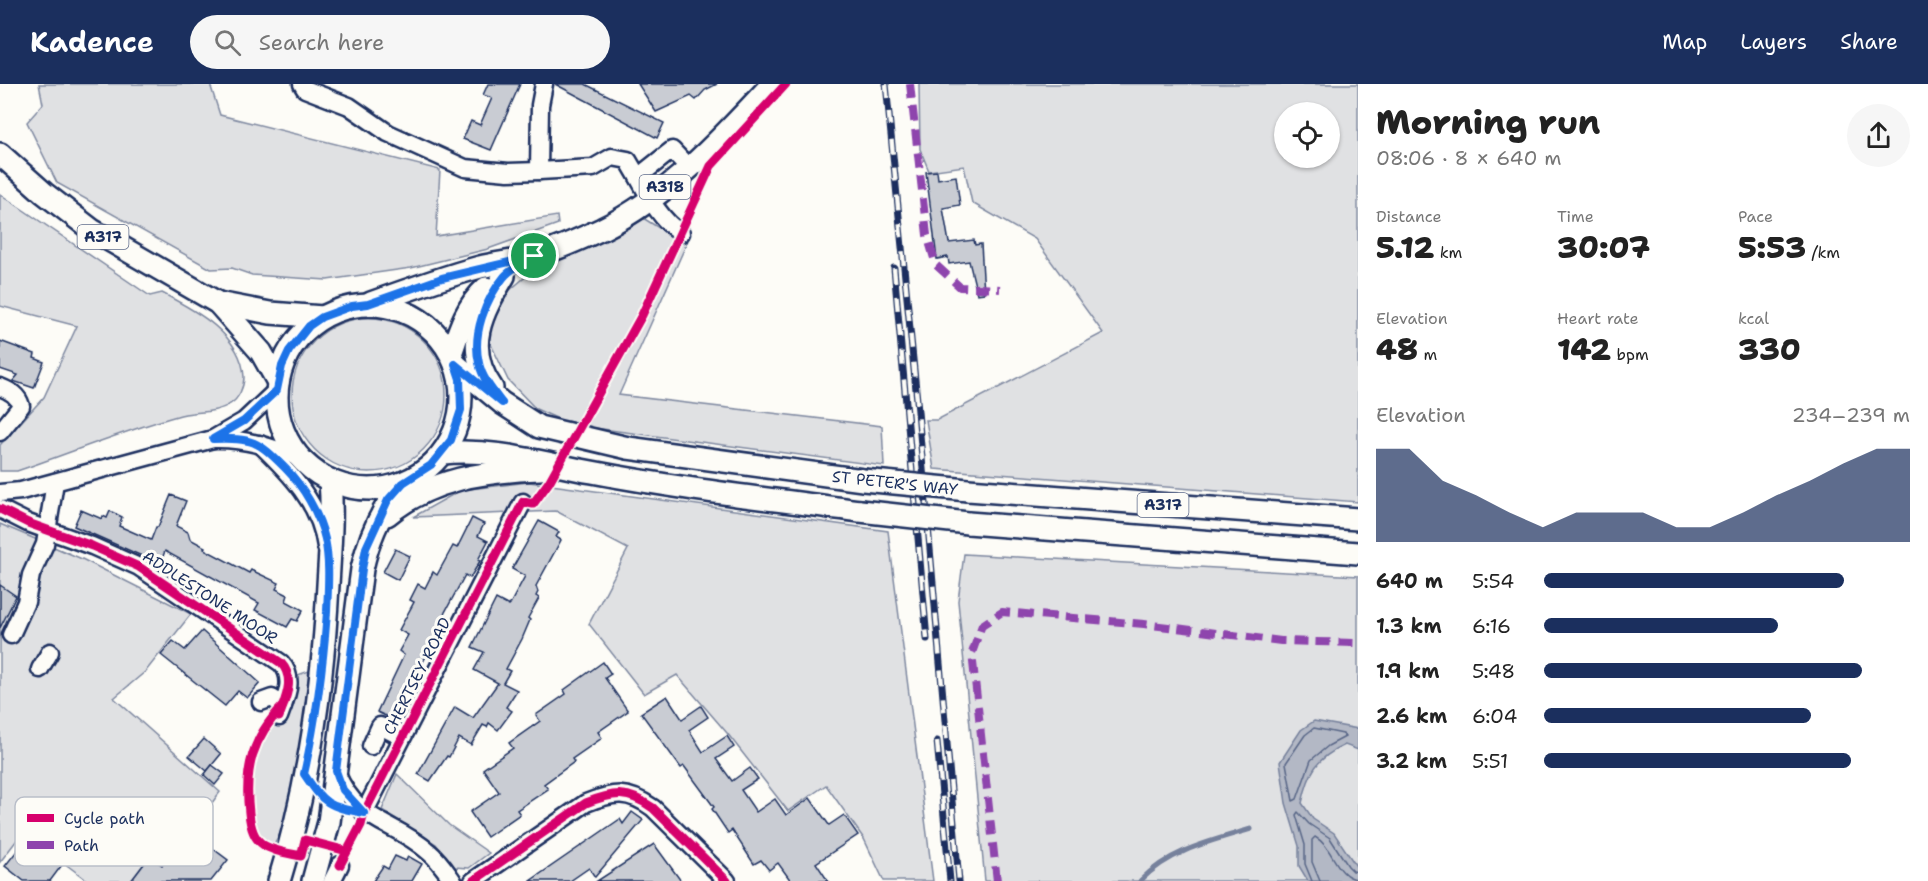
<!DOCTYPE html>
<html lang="en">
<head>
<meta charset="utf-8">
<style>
	body { margin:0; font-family:"Shantell Sans",sans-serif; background:#f6f6f6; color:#222; height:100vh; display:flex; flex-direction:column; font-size:22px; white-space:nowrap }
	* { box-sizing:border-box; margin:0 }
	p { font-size:20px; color:#767676 }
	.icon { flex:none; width:33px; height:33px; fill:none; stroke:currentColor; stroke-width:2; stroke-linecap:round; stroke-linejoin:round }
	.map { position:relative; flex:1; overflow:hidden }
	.drawer { display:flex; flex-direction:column; background:#fff; width:570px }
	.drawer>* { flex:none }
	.controls { position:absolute; left:1274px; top:18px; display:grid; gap:12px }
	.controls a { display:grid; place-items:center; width:66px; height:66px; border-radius:50%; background:#fff; box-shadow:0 2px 4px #0004; font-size:30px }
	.pin { position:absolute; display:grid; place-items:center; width:51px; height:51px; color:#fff; margin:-26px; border:3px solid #fff; border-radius:50%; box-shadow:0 2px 6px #0007 }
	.round { display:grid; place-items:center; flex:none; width:63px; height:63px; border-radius:32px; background:#f6f6f6 }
	.overview { display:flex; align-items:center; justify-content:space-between; height:102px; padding:0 18px }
	h1 { font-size:33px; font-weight:800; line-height:45px }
	.metrics { display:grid; grid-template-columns:repeat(3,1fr); gap:9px; height:102px; padding:6px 18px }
	.metrics div { display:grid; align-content:center }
	.metrics b { font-size:30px; font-weight:800 }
	.metrics small { font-size:16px; font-weight:400 }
	.metrics p { font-size:16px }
	.chart { height:168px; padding:12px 18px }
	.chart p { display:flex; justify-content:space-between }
	.chart svg { width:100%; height:108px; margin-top:6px; fill:#1b2f5e; opacity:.7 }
	ul { padding:0 18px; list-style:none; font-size:20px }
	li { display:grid; grid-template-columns:96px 72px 1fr; align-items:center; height:45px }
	li i { height:15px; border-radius:8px; background:#1b2f5e }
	header { display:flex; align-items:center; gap:36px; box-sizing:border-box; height:84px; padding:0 30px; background:#1b2f5e; color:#fff }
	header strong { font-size:28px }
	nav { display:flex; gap:33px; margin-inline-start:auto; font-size:21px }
	.search { width:420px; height:54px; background:#f6f6f6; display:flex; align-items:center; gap:15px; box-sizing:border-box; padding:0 21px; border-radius:33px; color:#767676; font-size:22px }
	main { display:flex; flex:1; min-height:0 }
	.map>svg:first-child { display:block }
	.green { fill:#e0e1e3; stroke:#7e88a0; stroke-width:1.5; fill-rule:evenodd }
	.water { fill:#b3b8c5; stroke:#76819c; stroke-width:1.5 }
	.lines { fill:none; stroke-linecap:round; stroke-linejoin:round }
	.shore { stroke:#586687; stroke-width:1.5 }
	.stream { stroke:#76819c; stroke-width:5 }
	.building { fill:#c9ccd3; stroke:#1b2f5e; stroke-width:1.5 }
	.minor-casing { stroke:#1b2f5e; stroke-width:21 }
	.major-casing { stroke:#1b2f5e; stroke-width:26 }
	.minor { stroke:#fdfcf7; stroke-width:16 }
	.major { stroke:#fdfcf7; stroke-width:21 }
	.rail-casing { stroke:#1b2f5e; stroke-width:7 }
	.rail { stroke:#fdfcf7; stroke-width:4.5; stroke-dasharray:14; stroke-linecap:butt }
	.major-bridge-casing { stroke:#1b2f5e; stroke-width:26; stroke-linecap:butt }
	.major-bridge { stroke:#fdfcf7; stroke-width:21 }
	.quiet { stroke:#8e44ad; stroke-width:8; stroke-dasharray:15 8; stroke-linecap:butt }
	.cycleway-casing { stroke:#fdfcf7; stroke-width:13 }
	.cycleway { stroke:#d6006c; stroke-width:9 }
	.route-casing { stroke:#fff; stroke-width:12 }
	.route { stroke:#1a73e8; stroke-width:8 }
	.labels { text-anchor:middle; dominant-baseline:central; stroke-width:6; stroke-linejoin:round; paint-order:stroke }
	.shield { fill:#fdfcf7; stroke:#5f6c8c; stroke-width:1.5 }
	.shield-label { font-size:15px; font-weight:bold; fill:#1b2f5e }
	.street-label { font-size:16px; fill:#1b2f5e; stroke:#fdfcf7 }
	.key { fill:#fdfcf7; stroke:#b9bec9; stroke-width:1.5 }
	.key-label { font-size:16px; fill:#1b2f5e }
</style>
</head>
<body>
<header>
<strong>Kadence</strong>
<div class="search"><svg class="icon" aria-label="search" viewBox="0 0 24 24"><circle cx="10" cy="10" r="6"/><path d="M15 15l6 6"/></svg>Search here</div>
<nav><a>Map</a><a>Layers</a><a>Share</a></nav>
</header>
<main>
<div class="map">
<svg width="1358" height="797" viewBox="0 0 1358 797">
	<rect width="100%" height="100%" fill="#fdfcf7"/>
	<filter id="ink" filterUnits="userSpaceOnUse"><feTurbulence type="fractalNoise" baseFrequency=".0167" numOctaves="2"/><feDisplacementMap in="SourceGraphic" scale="12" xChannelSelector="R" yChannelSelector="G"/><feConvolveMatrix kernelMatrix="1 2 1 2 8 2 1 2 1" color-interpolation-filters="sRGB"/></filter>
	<g filter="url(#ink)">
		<g class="green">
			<polygon points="39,0 210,0 220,31 440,86 436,152 557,132 558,140 488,165 411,184 327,196 252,191 232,184 211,185 57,99 27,38 43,20"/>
			<path d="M 919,0 L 1358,0 L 1358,418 L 934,385 L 926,336 L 937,336 L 1103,249 L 1035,155 L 972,119 L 964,82 L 929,87 L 920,65 ZM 1329,28 L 1329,74 L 1284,74 L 1284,28 Z"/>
			<path d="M 0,110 L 150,212 L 162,209 C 195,226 242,251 244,293 C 244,302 239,315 230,320 C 215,330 193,327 177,332 C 123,347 70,369 17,387 L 0,387 L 0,361 L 44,313 L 77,242 L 0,222 Z"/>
			<polygon points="643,134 659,144 689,154 619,311 882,342 884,382 572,341 536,325 508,296 487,252 498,216 529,190"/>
			<circle cx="369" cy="311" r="77"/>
			<polygon points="529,398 888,447 933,797 884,797 864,755 826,701 788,727 727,649 677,591 644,610 589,540 628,465 556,427 413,433 461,406"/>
			<polygon points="0,440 82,475 191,530 146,587 114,614 220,708 191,747 176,737 131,797 88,797 23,748 0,778"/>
			<polygon points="964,470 1358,492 1358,797 985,797 958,517"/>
			<path d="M 309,587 C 307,620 293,744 271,764 C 235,751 247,663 267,640 C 269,637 275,635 279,633 L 289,594 Z"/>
			<polygon points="397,690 449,741 489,769 469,784 454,783 436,760 382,726"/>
		</g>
		<path class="water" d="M 1314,637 L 1358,645 L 1358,666 L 1345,661 C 1316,674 1309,688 1302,719 L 1313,735 L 1334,749 L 1358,785 L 1358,797 L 1308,797 L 1299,782 L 1299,762 L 1286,719 L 1280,678 L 1301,646 Z"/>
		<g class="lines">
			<g class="shore">
				<polygon points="1314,644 1343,650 1345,653 1328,662 1311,676 1297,715 1293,717 1286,679 1305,651"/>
				<polyline points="1312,797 1305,780 1305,761 1296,731 1298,728 1309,740 1330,754 1348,782 1353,787 1358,788"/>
				<path d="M 1320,797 L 1312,778 L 1312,756 L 1315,753 C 1333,762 1336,794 1358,795"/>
			</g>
			<path class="stream" d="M 1140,797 C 1170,766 1211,757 1251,745"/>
		</g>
		<g class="building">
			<polygon points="488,0 520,0 491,66 463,55 471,37 480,41 492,14 483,11"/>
			<polygon points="555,0 585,0 664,39 657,54"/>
			<polygon points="638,0 717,0 705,6 696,16 691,12 656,28"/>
			<polygon points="937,87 938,95 956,92 960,121 943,124 949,159 974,156 975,161 981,160 984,209 977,210 969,177 949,180 948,173 937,175 926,88"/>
			<polygon points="0,257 35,270 34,274 44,278 34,304 13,297 18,291 0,285"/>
			<polygon points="171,411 186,417 176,442 188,448 190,455 205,463 204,465 249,489 251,486 279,499 276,505 288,511 286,517 303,526 297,537 292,535 287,543 255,526 259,519 165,467 160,480 74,442 81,426 102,435 103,432 107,434 110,427 122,433 119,442 151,456 156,443 158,443"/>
			<polygon points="472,434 484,440 478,452 488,457 478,476 480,477 470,494 465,491 443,532 447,534 413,596 411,595 392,635 377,628 404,571 399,567 408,551 399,546 414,518 410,516 418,500 425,504 433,488 437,491 453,462 457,464"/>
			<polygon points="539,437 559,448 556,453 561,456 536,502 538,508 536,512 539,514 528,534 530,536 522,555 506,585 510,587 503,599 517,606 506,623 512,627 498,646 489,639 487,643 483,641 471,661 459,654 449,673 447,672 430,697 418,690 455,623 473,634 498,599 474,586 484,568 472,563 496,515 509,522 525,492 512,485"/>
			<polygon points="395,465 410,472 398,496 383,488"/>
			<polygon points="0,501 16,512 0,544"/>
			<polygon points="202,547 260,599 247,614 238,607 225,622 161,571 173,557 185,566"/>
			<polygon points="603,578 611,590 605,594 628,627 598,648 602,654 572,675 574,678 544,700 548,705 517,726 520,730 487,753 470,728 499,708 483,685 513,664 509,659 540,637 536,631 566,610 564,606"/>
			<polygon points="667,612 682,635 701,622 708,633 689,646 703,668 727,652 734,663 716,675 732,697 750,684 758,695 741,706 756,728 775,715 786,731 810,714 829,741 844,731 858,751 816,779 828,797 791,797 778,779 769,786 761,776 754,780 732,746 728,749 712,725 714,723 684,682 681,684 641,629"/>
			<polygon points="204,655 221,670 207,687 189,672"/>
			<polygon points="212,681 224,690 215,701 204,691"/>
			<polygon points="632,728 643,736 595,793 589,784 570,797 530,797 620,735 623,740"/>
			<polygon points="176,737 228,776 211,797 131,797 150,772 162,781 179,758 167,750"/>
			<polygon points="27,754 62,781 50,797 24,797 5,782"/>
			<polygon points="654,760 681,797 597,797"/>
			<polygon points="395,772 406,777 408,772 422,780 412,797 373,797 383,782 388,785"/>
		</g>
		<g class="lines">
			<defs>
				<g id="minor">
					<polyline points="302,0 305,5 349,22 388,49 465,84 508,88 539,87"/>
					<polyline points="544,0 540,21 539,87 593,84 612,73 628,76 638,93"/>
					<path d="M 681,149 C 661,137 649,113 638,93 L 672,66 L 689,84"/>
					<path d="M 0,303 C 10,307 18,311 21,322 L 0,348"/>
					<path d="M 214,355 C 245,354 271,363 300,374"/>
					<path d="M 260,360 C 289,388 321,420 326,463"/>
					<polyline points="0,409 21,407 213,355 244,337 277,306"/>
					<path d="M 0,425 L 28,439 L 92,462 L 139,483 L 281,579 C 296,595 285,615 279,633"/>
					<polyline points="11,551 26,518 31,491 45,460 55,398"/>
					<polyline points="40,585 50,568"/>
					<polyline points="261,618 272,614 283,622"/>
					<polyline points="371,662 380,642 402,653"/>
					<path d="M 336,688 C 358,741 392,735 429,768 C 439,776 446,787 453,797"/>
					<polyline points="364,729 523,418"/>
					<polyline points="332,797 340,781"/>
					<path d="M 473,797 L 586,719 C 614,708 628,706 653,724 L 727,797"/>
				</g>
				<g id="major">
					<polyline points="0,70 44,109 92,146 218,219 261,268 278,298"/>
					<polyline points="218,219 270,229 323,233"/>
					<path d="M 371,219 C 407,206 443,193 480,183 C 497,179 516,177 534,172 C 557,166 580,155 602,145 C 669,112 722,54 772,0"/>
					<circle cx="369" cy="313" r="92"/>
					<path d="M 451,270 C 459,246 466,222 486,204"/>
					<polyline points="455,280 502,319 539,343 628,364 863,396"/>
					<path d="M 492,304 C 463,263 482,229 504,192"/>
					<path d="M 443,369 C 494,364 542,379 592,388 C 680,405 770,415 860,427"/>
					<polyline points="968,406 1358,435"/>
					<path d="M 387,431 C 430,395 485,387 540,385"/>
					<polyline points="968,439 1358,469"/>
					<path d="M 279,797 C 309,701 323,600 328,501 C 330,465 333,431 330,396"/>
					<path d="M 313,797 L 329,738 L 362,485 C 369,453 382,424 403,399"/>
				</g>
			</defs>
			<use href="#minor" class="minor-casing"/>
			<use href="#major" class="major-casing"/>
			<use href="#minor" class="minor"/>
			<use href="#major" class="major"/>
			<defs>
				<g id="rail">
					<polyline points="886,0 917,316 959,797"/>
					<polyline points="894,184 927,555"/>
					<polyline points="937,657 950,797"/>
				</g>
			</defs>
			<use href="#rail" class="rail-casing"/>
			<use href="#rail" class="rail"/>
			<defs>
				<g id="major-bridge">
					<polyline points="863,396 968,406"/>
					<polyline points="860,427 968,439"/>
				</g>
			</defs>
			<use href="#major-bridge" class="major-bridge-casing"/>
			<use href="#major-bridge" class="major-bridge"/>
			<g class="quiet">
				<polyline points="910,0 927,151 936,181 960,203 1000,205"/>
				<polyline points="997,797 972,569 982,541 1002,528 1144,540 1281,557 1358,559"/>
			</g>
			<defs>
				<g id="cycleway">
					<path d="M 0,425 L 28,439 L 92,462 L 139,483 L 281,579 C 296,595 285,615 279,633"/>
					<path d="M 283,622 C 252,654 244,685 249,729 C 250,739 252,752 261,759 C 270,767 288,769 301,772 L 305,756 L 347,767"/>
					<polyline points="340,781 361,741 364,729 523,418 533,420 549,398 642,231 711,82 786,0"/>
					<path d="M 473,797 L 586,719 C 614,708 628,706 653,724 L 727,797"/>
				</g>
			</defs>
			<use href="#cycleway" class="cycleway-casing"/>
			<use href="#cycleway" class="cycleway"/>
		</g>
	</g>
	<g class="lines" filter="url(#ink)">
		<defs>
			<path id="route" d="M 534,172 C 525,178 510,185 504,193 C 485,216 472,250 479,279 C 482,294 493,307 502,319 L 455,280 L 460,295 L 461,326 L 451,356 L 431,381 L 403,399 L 388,416 L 366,464 L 362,485 L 336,687 L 343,706 L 364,729 C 327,722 325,721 304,690 C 316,637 323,583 327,528 C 328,503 330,479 325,455 C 319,429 303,402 285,384 C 257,356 253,354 213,355 L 244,337 L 277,306 L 282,282 L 289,267 L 309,242 L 322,233 L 352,222 L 368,220 L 442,194 Z"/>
		</defs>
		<use href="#route" class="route-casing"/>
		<use href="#route" class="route"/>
	</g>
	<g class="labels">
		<g class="shield">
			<rect x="639.5" y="91" width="51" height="24" rx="4.5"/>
			<rect x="77.5" y="141" width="51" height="24" rx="4.5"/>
			<rect x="1137.5" y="409" width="51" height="24" rx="4.5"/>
		</g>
		<g class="shield-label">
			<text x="665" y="103">A318</text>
			<text x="103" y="153">A317</text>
			<text x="1163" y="421">A317</text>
		</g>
		<g class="street-label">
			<text transform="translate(895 399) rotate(6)">ST PETER'S WAY</text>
			<text transform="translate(210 513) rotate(33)">ADDLESTONE MOOR</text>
			<text transform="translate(417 592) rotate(-63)">CHERTSEY ROAD</text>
		</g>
	</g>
	<rect x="15" y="713" width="198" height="69" rx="9" class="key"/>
	<rect x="27" y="730" width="27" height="8" fill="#d6006c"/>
	<rect x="27" y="757" width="27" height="8" fill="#8e44ad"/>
	<g class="key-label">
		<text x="64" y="740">Cycle path</text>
		<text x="64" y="767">Path</text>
	</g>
</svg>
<div class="controls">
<a><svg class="icon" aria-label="locate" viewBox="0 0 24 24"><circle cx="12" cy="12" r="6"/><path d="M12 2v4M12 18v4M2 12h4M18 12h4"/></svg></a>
</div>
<div class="pin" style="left:534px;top:172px;background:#1e9e55"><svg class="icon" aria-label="arrive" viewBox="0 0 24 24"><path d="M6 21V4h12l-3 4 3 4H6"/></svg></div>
</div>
<section class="drawer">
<div class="overview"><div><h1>Morning run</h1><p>08:06 · 8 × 640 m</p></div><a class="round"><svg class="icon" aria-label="share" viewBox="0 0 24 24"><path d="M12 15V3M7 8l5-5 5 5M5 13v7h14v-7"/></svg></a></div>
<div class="metrics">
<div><p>Distance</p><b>5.12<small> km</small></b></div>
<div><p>Time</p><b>30:07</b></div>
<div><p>Pace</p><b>5:53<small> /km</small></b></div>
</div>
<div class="metrics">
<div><p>Elevation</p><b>48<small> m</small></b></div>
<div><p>Heart rate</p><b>142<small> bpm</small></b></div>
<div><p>kcal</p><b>330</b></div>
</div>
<div class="chart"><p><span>Elevation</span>234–239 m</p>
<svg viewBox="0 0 160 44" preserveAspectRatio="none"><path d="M0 44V6L10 6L20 19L30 25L40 32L50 38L60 32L70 32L80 32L90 38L100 38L110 32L120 25L130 19L140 12L150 6L160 6V44z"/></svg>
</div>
<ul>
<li><b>640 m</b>5:54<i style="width:82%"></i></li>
<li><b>1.3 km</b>6:16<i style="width:64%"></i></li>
<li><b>1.9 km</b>5:48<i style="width:87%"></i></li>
<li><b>2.6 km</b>6:04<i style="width:73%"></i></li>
<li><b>3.2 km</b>5:51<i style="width:84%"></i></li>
</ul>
</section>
</main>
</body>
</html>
